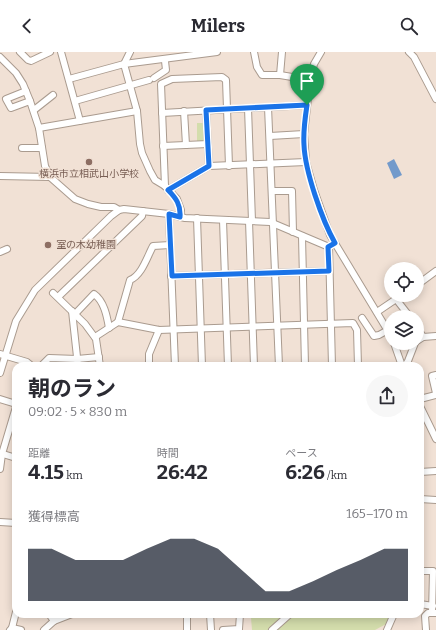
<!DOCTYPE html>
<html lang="ja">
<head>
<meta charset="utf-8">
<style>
	body { margin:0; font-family:Bitter,"Noto Sans JP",serif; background:#f7f7f7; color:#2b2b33; height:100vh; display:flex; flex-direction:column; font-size:15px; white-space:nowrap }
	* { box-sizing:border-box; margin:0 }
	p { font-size:13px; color:#7c7c81 }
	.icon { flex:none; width:22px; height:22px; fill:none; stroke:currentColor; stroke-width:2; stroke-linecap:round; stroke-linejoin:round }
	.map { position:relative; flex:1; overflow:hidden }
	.sheet { position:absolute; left:12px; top:310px; width:412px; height:256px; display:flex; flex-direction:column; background:#fff; border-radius:12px; box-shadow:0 2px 10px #0003 }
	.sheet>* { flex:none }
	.buttons { position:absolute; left:384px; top:210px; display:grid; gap:8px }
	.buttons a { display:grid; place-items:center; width:40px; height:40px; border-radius:50%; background:#fff; box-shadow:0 2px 10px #0003; font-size:20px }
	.pin { position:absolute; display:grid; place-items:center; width:34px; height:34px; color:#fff; margin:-41px -17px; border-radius:50% 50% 50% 0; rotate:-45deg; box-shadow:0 0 4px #0007 }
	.pin .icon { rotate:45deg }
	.round { display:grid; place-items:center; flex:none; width:42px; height:42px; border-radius:21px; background:#f7f7f7 }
	.head { display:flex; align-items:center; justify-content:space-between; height:68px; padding:0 16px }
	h1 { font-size:22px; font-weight:700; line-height:30px }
	.figures { display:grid; grid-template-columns:repeat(3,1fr); gap:6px; height:68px; padding:4px 16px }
	.figures div { display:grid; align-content:center }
	.figures b { font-size:20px; font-weight:700 }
	.figures small { font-size:11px; font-weight:400 }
	.figures p { font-size:11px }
	.chart { height:112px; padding:8px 16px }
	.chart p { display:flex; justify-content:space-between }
	.chart svg { width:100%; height:72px; margin-top:4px; fill:#111827; opacity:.7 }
	header { display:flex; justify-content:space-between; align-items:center; height:52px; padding:0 16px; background:#fff; font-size:18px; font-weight:700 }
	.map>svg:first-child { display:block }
	.green { fill:#d4ddac }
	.water { fill:#739acb }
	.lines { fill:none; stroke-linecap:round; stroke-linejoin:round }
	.minor-casing { stroke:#aa9b8f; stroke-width:8 }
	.minor { stroke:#fff; stroke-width:6 }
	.route-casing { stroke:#fff; stroke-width:8 }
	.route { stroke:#1a73e8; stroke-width:5 }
	.education-dot { fill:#8d6e63; stroke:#f1e1d5; stroke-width:1.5 }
	.labels { text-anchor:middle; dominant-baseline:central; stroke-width:3; stroke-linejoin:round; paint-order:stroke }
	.education-label { font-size:10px; fill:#785e54; stroke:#f1e1d5 }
</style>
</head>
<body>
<header><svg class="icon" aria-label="back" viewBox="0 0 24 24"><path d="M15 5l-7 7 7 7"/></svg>Milers<svg class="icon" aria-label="search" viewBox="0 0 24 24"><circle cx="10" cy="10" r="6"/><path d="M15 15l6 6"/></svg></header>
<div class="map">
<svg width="436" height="578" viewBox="0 0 436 578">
	<rect width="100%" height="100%" fill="#f1e1d5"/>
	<g class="green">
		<polygon points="197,71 204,71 205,88 203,90 197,90"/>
		<polygon points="257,562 392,562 388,571 375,578 252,578 251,566"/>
	</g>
	<polygon class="water" points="394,107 402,123 394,127 387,111"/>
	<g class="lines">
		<defs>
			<g id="minor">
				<polyline points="20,0 28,8 31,9 50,0"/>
				<polyline points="61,0 80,69"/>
				<polyline points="130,0 124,12 137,59 140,92 142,101 150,119 155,128 165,134 177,147 181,158 180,165"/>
				<polyline points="254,0 257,15 262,23 280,23 310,28"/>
				<polyline points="321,0 314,12 310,28 304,82 306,110 314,138 330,183 391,284"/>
				<polyline points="409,0 414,5 436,47"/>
				<polyline points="0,5 16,21 23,32 30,49 39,76 45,114 50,125 75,147 88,152 101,155 114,155 119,158"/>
				<polyline points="280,23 282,0"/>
				<polyline points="154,26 166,18 165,9"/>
				<polyline points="69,27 124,12 217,0"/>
				<polyline points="26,39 6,47 11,56 30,49"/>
				<polyline points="75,49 149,28"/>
				<polyline points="268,55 279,314"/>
				<polyline points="248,56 252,169"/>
				<polyline points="34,58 53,43"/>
				<polyline points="206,58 209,114"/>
				<polyline points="184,59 186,93"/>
				<polyline points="162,61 307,53"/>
				<polyline points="39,76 137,59"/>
				<polyline points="270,84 304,82"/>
				<polyline points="163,94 208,92"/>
				<polyline points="22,96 42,96"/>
				<polyline points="0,124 50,125"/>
				<polyline points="165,134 161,32 172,27 222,25 226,28 229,114"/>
				<polyline points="168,138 209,114 306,110"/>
				<polyline points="272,139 292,139 293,180"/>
				<polyline points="169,162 175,314"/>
				<polyline points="197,166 202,314"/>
				<polyline points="223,168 228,314"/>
				<polyline points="249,169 254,314"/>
				<polyline points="302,184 305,314"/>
				<polyline points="329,195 332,314"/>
				<polyline points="0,200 7,197"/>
				<polyline points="171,224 329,219"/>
				<polyline points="417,233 436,219"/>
				<polyline points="53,241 85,272 96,287 100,314"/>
				<polyline points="58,245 142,164 143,159"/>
				<polyline points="396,247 410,265"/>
				<polyline points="72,259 78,314"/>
				<polyline points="377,260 402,243"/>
				<path d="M 75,262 L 94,242 C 104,249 107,264 109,276"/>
				<polyline points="362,266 374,284 379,283 388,278"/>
				<path d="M 118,270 L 130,228 C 142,223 147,205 153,194 L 170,193"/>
				<polyline points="417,275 423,285"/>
				<polyline points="95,285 118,270 159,278 353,271 357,278 358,314"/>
				<polyline points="417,289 423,285 436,284"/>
				<polyline points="394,291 402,314"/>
				<polyline points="0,302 27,310 32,314"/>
				<polyline points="41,314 49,306 77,307 99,305"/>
				<polyline points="149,314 149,302 159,278"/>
				<polyline points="405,314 408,309 415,291"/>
				<polyline points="0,321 16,269 35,238 111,164 119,158 124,157 169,162 185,166 270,170 329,195 335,191"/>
				<polyline points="436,323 432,324 436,341"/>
				<polyline points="0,347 16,352"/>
				<polyline points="420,347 436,343"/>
				<polyline points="420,354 436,387"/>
				<polyline points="0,401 16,406"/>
				<polyline points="0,417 2,402 16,355"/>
				<polyline points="420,420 436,419"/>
				<polyline points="420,447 436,448"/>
				<polyline points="0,470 16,471"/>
				<polyline points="420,519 433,519 432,561"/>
				<polyline points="420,552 433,554"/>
				<polyline points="49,562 54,569 72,562"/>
				<polyline points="187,562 187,578"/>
				<polyline points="210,562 211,578"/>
				<polyline points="12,576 21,578"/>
				<polyline points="10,578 12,576 16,560"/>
				<polyline points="44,578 54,569"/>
				<polyline points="223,578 239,577 240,562"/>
				<polyline points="272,578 290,562"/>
				<polyline points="387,578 394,562"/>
				<polyline points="426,578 425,564 428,561 435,561"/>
			</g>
		</defs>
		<use href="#minor" class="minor-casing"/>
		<use href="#minor" class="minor"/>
	</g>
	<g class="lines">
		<defs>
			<path id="route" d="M 307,53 C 305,66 303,79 304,93 C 305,119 322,168 335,191 L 328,195 L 329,219 L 172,224 L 169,162 L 180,165 C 181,153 176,146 168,138 L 209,114 L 206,58 Z"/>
		</defs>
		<use href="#route" class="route-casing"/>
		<use href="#route" class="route"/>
	</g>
	<g class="education-dot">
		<circle cx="89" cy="110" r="4"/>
		<circle cx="48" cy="193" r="4"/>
	</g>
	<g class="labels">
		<g class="education-label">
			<text x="89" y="122">横浜市立相武山小学校</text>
			<text x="56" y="193" text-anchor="start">室の木幼稚園</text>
		</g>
	</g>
</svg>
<div class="buttons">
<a><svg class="icon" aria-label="locate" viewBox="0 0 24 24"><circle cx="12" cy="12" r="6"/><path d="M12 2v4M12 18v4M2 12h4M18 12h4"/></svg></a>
<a><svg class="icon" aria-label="layers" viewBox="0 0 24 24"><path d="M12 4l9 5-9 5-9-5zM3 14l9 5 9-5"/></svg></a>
</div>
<div class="pin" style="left:307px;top:53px;background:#1e9e55"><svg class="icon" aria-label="arrive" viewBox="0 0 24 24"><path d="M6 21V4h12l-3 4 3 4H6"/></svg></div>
<section class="sheet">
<div class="head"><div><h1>朝のラン</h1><p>09:02 · 5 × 830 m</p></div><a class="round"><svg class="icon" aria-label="share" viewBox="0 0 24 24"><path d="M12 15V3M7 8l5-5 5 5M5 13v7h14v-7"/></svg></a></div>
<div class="figures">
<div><p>距離</p><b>4.15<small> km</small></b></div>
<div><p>時間</p><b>26:42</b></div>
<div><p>ペース</p><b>6:26<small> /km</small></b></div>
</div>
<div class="chart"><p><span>獲得標高</span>165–170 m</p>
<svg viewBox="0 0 160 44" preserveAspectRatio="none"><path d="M0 44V12L10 12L20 19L30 19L40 19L50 12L60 6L70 6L80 12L90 25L100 38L110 38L120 32L130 25L140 19L150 12L160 12V44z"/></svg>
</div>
</section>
</div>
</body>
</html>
